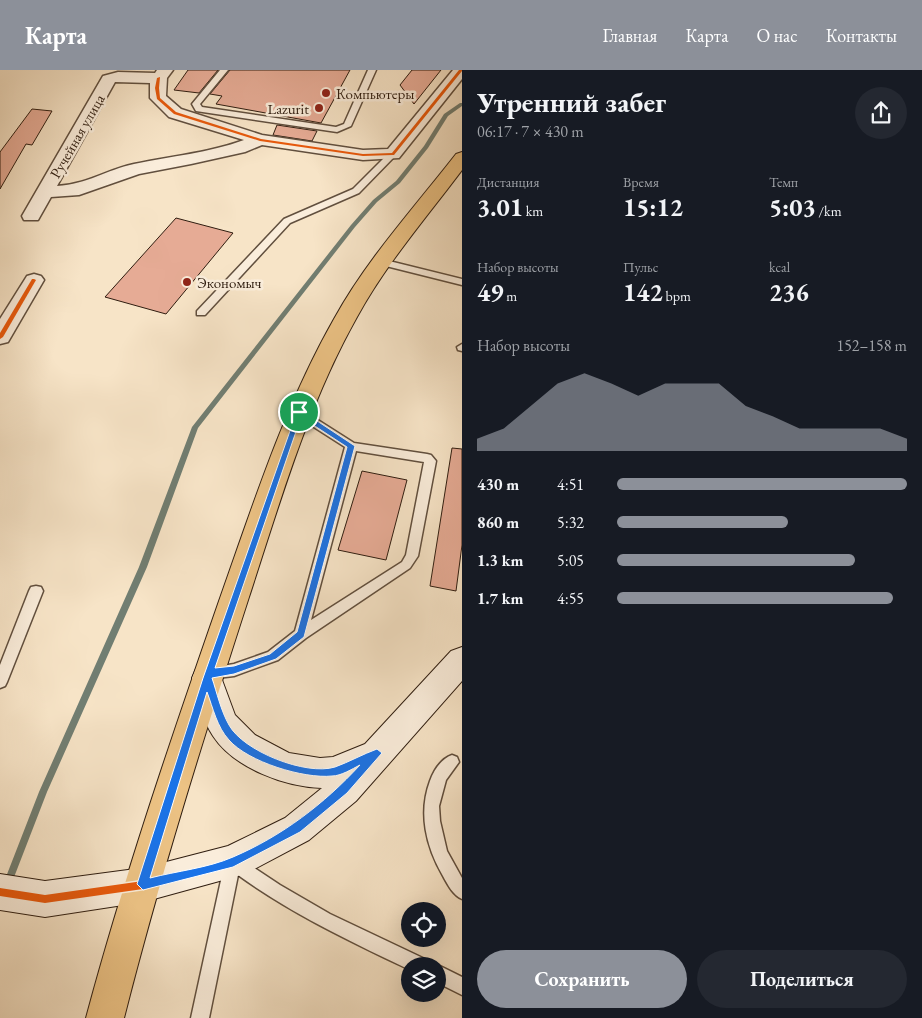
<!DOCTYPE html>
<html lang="ru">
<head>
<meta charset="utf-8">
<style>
	body { margin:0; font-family:"EB Garamond",serif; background:#242831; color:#f1f3f6; height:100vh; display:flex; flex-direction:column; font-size:19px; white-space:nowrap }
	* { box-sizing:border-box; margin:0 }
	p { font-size:16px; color:#9ea1a6 }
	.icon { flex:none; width:28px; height:28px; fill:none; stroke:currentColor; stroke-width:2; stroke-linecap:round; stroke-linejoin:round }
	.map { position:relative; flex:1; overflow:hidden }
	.side { display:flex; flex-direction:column; background:#171b24; width:460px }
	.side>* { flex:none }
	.fabs { position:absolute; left:401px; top:832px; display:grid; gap:10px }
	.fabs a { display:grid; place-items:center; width:45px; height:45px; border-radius:50%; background:#171b24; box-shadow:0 5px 20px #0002; font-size:25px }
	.pin { position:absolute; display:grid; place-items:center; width:42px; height:42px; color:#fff; margin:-21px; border:2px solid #fff; border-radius:50%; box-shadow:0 1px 5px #0007 }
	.round { display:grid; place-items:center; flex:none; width:52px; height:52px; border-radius:26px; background:#242831 }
	.headline { display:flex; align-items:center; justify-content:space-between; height:85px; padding:0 15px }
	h1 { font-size:28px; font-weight:700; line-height:38px }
	.stats { display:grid; grid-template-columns:repeat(3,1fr); gap:8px; height:85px; padding:5px 15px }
	.stats div { display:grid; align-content:center }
	.stats b { font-size:25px; font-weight:700 }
	.stats small { font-size:14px; font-weight:400 }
	.stats p { font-size:14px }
	.chart { height:140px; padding:10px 15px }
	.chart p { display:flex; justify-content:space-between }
	.chart svg { width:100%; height:90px; margin-top:5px; fill:#8c9099; opacity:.7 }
	.primary-button { display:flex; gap:10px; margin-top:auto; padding:10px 15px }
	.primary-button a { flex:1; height:58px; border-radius:30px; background:#8c9099; color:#fff; font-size:20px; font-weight:700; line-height:58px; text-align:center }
	.primary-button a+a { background:#242831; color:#f1f3f6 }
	ul { padding:0 15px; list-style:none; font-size:16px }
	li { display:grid; grid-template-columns:80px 60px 1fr; align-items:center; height:38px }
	li i { height:12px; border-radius:6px; background:#8c9099 }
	header { display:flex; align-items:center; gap:30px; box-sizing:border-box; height:70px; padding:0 25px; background:#8c9099; color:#fff }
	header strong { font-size:24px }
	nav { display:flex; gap:28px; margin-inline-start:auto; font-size:18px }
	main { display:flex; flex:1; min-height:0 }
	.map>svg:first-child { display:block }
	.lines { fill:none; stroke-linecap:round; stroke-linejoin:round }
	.stream { fill:#717e72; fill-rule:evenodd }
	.building { fill:#e6ab95; stroke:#2f1d10 }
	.lane-casing { stroke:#614f3e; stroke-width:3 }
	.street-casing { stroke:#614f3e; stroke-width:3 }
	.secondary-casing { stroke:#2f1d10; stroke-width:2 }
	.primary-casing { stroke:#2f1d10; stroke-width:2 }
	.lane { fill:#faeddb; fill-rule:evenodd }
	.street { fill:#faeddb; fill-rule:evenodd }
	.secondary { fill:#faeddb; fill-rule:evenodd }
	.primary { fill:#ecc284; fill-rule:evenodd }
	.cycleway-casing { stroke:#faeddb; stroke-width:3 }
	.cycleway { fill:#e8590c; fill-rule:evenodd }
	.route { fill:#1a73e8; stroke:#fff; fill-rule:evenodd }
	.poi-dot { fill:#8f2418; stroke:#faeddb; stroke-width:2 }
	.labels { text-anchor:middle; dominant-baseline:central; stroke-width:5; stroke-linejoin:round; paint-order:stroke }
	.far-poi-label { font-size:15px; fill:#2f1d10; stroke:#faeddb; text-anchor:start }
	.far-street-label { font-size:15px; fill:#2f1d10; stroke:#faeddb }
</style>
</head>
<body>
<header>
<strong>Карта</strong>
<nav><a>Главная</a><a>Карта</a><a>О нас</a><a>Контакты</a></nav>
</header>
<main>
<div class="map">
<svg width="462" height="948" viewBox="0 0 462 948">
	<rect width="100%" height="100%" fill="#f7e4c7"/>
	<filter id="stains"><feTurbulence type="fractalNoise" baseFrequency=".004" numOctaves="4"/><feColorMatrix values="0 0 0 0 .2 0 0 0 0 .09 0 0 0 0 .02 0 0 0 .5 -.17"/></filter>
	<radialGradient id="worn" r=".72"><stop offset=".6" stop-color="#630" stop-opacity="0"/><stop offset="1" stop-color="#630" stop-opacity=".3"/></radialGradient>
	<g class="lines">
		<polygon class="stream" points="460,33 462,33 462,36 448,46 428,78 400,113 377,132 355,157 198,358 147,497 47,722 11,815 8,816 5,815 4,812 39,722 139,497 192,357 351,155 373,130 396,111 424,76 444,44"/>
	</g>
	<g class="building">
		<polygon points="188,0 218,0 199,23 174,20"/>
		<polygon points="230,0 350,0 321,53 216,34 222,26 210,24"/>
		<polygon points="412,0 441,0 414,34 400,15"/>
		<polygon points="32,39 52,41 32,75 26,74 0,119 0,82"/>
		<polygon points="277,55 317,61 312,71 273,65"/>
		<polygon points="176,148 233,163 166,244 105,227"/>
		<polygon points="452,378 462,379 462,475 456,521 430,516"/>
		<polygon points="362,401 407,410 386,490 338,480"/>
	</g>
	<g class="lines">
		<defs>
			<g id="lane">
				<polygon points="220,0 228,0 200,34 202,37 336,57 344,54 368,0 376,0 351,56 337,62 196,41 192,34"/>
				<polygon points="390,82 397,84 359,123 290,153 205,245 197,245 197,241 284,149 353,119"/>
				<polygon points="381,189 462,209 462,215 378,194 376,192"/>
				<polygon points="462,274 462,281 458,280 457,277"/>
				<path d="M 299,338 L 354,373 L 427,384 L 431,385 L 436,391 L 418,486 L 410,498 L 306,568 L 278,590 L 234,606 L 209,609 L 204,607 L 202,603 L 204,599 L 234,594 L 268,582 L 295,561 L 345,377 L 295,345 L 293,342 ZM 356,381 L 424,392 L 406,485 L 402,492 L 311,550 Z"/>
				<polygon points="36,516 41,517 43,521 7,612 5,616 0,618 0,595 29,521 31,517"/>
				<path d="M 452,685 L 457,687 L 459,692 L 446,710 L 439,736 L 440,751 L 447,781 L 462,808 L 462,829 C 453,825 448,815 443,806 C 426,777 418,743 430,711 C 434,700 441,689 452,685 Z"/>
				<path d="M 233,784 L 280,815 L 330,844 L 427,890 L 429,896 L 410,896 L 410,900 C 350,871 292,844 238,805 L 209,948 L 191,948 L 225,792 L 227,787 Z"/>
				<polygon points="438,895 462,907 462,925 438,913 436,896"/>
			</g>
			<g id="street">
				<path d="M 157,0 L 173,0 L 167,8 L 166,26 L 181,39 L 262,65 L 363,80 L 388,79 L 453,0 L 462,0 L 462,9 L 399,88 L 363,90 L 262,75 L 245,82 L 191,94 L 139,104 L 79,125 L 51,127 L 38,150 L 24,150 L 22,146 L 103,6 L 118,2 L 155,3 ZM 115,12 L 150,13 L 150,28 L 169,47 L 244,70 C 209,83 171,86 134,94 C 106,100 88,114 57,116 Z"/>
				<polygon points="34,204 41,206 44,210 8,272 0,274 0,249 27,206"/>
			</g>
			<path id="secondary" d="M 462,577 L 462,611 L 356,731 L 309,770 L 245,804 L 143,832 L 45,847 L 0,840 L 0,804 L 45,811 L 143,798 L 228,776 L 285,748 L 322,718 C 285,717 234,698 213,666 C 202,649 197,628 192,608 L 196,599 L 207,595 L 218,599 L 235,645 L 255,665 L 289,683 L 320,688 L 333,687 L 365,674 L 451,581 Z"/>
			<path id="primary" d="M 462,82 L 462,100 C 426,148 386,194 357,247 C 308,334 280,432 249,527 C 204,666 160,806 124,948 L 86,948 C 124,807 171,669 219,531 C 253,435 284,337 334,249 C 367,189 414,138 456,84 Z"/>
		</defs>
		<use href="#lane" class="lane-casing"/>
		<use href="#street" class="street-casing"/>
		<use href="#secondary" class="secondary-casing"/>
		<use href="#primary" class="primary-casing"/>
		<use href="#lane" class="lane"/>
		<use href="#street" class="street"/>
		<use href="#secondary" class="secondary"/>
		<use href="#primary" class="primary"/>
		<defs>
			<g id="cycleway">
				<polygon points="459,0 462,0 462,1 394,85 393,85 363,86 260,71 174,44 157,29 155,18 157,8 160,7 159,18 160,28 176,42 261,69 363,84 392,83"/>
				<polygon points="32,209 34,209 36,210 3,267 0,269 0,263"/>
				<polygon points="143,811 146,812 147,815 146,818 143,819 45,833 0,826 0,818 45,825"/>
			</g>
		</defs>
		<use href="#cycleway" class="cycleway-casing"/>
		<use href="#cycleway" class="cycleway"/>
	</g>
	<path class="route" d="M 297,341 L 302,341 L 355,376 L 304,567 L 276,589 L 234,604 L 212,608 C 217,623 221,641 229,655 C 243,681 306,706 335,697 C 349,692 363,684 377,679 L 382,683 L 347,723 L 300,762 L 233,797 L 143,820 L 137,814 L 203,608 ZM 301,347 L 347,377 L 297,562 L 270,584 L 234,596 L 215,598 ZM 207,622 C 213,638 217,657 229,670 C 248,692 304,709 332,706 C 341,706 352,699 360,695 C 324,734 282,766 233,787 C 208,798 177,801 150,808 Z"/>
	<g class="poi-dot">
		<circle cx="326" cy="23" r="5"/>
		<circle cx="319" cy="38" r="5"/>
		<circle cx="187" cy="212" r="5"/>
	</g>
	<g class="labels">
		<g class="far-poi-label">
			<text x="336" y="23">Компьютеры</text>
			<text x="309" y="38" text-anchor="end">Lazurit</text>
			<text x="197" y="212">Экономыч</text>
		</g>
		<g class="far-street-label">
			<text transform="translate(77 66) rotate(-60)">Ручейная улица</text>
		</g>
	</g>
	<rect width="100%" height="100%" filter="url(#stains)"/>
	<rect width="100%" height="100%" fill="url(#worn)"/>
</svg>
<div class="fabs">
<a><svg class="icon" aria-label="locate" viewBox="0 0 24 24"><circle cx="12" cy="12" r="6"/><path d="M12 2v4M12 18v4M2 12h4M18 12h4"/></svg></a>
<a><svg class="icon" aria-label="layers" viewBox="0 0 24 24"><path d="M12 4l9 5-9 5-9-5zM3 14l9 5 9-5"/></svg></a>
</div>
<div class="pin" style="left:299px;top:342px;background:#1e9e55"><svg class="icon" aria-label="arrive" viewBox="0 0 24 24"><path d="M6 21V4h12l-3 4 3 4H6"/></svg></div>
</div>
<section class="side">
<div class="headline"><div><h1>Утренний забег</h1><p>06:17 · 7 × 430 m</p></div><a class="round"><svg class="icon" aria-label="share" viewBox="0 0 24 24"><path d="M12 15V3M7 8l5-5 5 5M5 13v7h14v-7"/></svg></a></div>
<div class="stats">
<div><p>Дистанция</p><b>3.01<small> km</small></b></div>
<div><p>Время</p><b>15:12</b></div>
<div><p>Темп</p><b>5:03<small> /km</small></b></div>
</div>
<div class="stats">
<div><p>Набор высоты</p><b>49<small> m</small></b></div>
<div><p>Пульс</p><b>142<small> bpm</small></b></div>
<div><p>kcal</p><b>236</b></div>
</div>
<div class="chart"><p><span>Набор высоты</span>152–158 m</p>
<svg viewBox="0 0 160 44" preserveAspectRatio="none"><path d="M0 44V38L10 33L20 22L30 11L40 6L50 11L60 17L70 11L80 11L90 11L100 22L110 27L120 33L130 33L140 33L150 33L160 38V44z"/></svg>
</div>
<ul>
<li><b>430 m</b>4:51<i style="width:100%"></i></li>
<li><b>860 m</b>5:32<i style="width:59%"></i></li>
<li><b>1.3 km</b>5:05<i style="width:82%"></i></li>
<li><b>1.7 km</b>4:55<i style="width:95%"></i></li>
</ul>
<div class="primary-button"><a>Сохранить</a><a>Поделиться</a></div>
</section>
</main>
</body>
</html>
